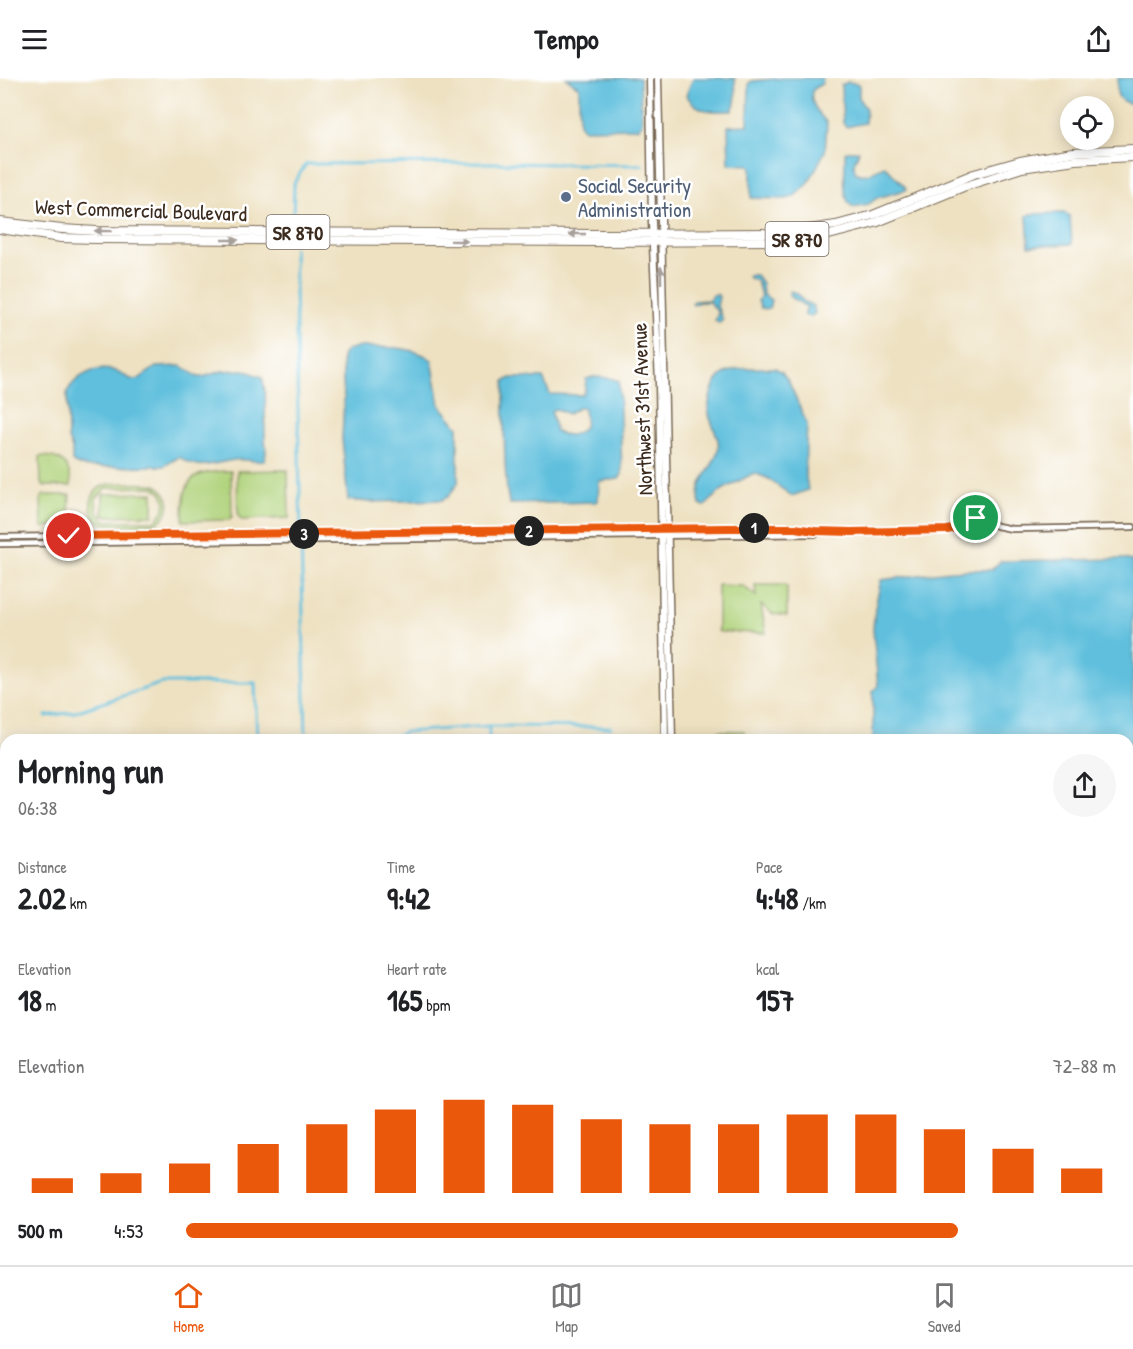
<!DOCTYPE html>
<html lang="en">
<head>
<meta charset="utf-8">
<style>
	body { margin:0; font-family:"Patrick Hand",sans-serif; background:#f6f6f6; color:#202124; height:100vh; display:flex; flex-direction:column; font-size:22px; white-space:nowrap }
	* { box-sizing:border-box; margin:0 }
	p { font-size:20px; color:#757577 }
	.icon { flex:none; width:33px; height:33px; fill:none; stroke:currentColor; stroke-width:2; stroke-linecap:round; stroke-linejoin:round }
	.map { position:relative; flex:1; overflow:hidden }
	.sheet { position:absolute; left:0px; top:656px; width:1134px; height:532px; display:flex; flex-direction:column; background:#fff; border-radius:18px 18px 0 0; box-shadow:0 3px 15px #0003 }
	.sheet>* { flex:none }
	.fabs { position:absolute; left:1060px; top:18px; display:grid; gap:12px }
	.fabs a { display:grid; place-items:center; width:54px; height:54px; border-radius:50%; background:#fff; box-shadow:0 3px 15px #0003; font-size:30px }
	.pin { position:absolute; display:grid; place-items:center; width:51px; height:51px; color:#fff; margin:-26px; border:3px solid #fff; border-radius:50%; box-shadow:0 2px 6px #0007 }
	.km { position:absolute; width:30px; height:30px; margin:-15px; border-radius:50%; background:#222; color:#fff; font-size:16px; line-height:30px; text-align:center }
	.round { display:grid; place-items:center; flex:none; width:63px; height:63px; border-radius:32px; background:#f6f6f6 }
	.overview { display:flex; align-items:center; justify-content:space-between; height:102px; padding:0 18px }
	h1 { font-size:33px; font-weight:700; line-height:45px }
	.figures { display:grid; grid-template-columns:repeat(3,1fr); gap:9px; height:102px; padding:6px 18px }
	.figures div { display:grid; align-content:center }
	.figures b { font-size:30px; font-weight:700 }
	.figures small { font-size:16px; font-weight:400 }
	.figures p { font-size:16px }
	.chart { height:168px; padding:12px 18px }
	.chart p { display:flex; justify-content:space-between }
	.chart svg { width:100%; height:108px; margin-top:6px; stroke:#ea580c; stroke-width:6 }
	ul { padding:0 18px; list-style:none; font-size:20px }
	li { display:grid; grid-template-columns:96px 72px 1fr; align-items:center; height:45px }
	li i { height:15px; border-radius:8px; background:#ea580c }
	header { display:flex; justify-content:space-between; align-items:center; height:78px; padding:0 18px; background:#fff; font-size:27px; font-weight:700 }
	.tabs { display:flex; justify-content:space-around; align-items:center; height:84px; border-top:2px solid #e0e0e0; background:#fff; font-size:16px; color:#757577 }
	.tabs a { display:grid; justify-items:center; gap:3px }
	.tabs .active { color:#ea580c }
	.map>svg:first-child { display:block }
	.green { fill:#b0d37c; stroke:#767e4d; stroke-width:1.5; fill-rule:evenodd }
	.water { fill:#5fbfdd; stroke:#4d747e; stroke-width:1.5; fill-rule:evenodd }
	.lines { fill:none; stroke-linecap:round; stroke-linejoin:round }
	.canal { stroke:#5fbfdd; stroke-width:3 }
	.secondary-casing { stroke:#7a6a57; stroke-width:8 }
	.primary-casing { stroke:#7a6a57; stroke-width:9 }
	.highway-casing { stroke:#7a6a57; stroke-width:10 }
	.secondary { stroke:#fff; stroke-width:4.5 }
	.primary { stroke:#fff; stroke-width:6 }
	.highway { stroke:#fff; stroke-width:8 }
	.oneway { fill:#a79f9a }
	.route-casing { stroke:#fff; stroke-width:12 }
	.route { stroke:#ea580c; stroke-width:8 }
	.service-dot { fill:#5c6f8a; stroke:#fff; stroke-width:2 }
	.labels { text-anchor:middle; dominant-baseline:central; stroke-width:5; stroke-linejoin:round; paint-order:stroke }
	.shield { fill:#fff; stroke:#766a62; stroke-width:1.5 }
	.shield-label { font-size:20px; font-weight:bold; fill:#3b2a1e }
	.service-label { font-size:21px; fill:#4e5e75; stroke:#fff; text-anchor:start }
	.street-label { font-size:21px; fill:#3b2a1e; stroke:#fff }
</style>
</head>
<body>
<header><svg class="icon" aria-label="menu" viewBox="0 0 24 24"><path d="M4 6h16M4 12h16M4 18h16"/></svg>Tempo<svg class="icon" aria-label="share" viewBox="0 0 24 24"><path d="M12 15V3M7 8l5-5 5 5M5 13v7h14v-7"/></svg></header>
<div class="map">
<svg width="1133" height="1187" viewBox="0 0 1133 1187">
	<rect width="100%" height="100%" fill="#fff"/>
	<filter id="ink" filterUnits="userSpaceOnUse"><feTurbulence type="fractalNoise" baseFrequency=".0167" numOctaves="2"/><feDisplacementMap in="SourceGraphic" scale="12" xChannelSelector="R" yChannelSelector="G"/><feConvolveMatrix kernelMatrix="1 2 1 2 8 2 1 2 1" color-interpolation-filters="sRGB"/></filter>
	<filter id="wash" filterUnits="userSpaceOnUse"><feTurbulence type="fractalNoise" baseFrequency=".008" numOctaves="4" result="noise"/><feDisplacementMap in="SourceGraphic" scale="24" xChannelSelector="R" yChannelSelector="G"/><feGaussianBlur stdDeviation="1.35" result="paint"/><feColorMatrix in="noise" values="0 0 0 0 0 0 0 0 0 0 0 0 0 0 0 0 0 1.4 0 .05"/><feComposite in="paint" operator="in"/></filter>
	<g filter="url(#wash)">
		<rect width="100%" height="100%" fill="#eee1c1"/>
		<g class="green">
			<path d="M 40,378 C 62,378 71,386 71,408 L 44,408 L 41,405 Z"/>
			<polygon points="288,392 289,440 242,442 238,438 237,393"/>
			<path d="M 231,393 L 232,439 L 229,442 L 183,443 C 183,402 189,393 231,393 Z"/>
			<path d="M 153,406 C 172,413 174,434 157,445 C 148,447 114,448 105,446 C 85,442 87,411 106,407 C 120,403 138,406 153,406 ZM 154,409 L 162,415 L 165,424 L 163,434 L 157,441 L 154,443 L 106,443 L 97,434 L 96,420 L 106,410 Z"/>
			<polygon points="153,415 153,437 103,438 103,416"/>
			<path d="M 44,417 L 70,417 L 69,436 C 62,445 54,449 42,449 L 41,420 Z"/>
			<polygon points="718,507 743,508 756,518 755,507 785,507 787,509 787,538 773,536 761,527 766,555 720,554 718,553"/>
			<rect x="719" y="653" width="25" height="8"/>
		</g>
		<g class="water">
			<polygon points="566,0 640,0 642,46 638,50 583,51 579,46 579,9"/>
			<path d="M 693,0 L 735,0 C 735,12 738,22 732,33 C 710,33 700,36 686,17 Z"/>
			<path d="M 784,0 L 822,0 L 823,5 C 820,7 813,10 812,14 C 809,25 821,38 827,45 L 825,73 L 808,106 L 793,119 L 785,121 L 751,120 L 751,89 L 749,87 L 729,86 L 728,48 L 748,47 L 749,5 L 752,3 Z"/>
			<path d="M 1118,0 L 1133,0 L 1133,26 C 1115,23 1116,16 1118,0 Z"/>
			<polygon points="848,4 859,6 859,21 866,31 865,45 846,49 843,45 841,7"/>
			<path d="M 847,73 L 859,73 L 854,85 L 855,94 C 867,101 874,91 885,88 L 906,110 L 905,112 L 877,120 L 869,126 L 853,129 C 840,122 846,88 845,74 Z"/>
			<polygon points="1065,135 1070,138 1072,166 1029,168 1027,138 1030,136"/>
			<polygon points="748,197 756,197 762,205 763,216 771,222 769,231 761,230 758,223 761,218 757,203 749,200"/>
			<polygon points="790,213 796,215 803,223 813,228 815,235 810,239 804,237 807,229 789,218"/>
			<polygon points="717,216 719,219 717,228 723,242 719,245 715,243 718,235 710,224 699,224 694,227 692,226 694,223 710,222 713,217"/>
			<path d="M 362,269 C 384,269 414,268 432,282 L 440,327 L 458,349 L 458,405 L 448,419 L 442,422 L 370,424 L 348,422 L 342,361 L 344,323 L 342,279 C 345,270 354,270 362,269 Z"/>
			<path d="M 182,288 L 198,299 L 203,299 L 222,293 L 244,292 L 262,299 C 268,318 264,339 265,358 C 265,368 268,374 264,383 C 255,384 245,381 235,382 C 210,385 201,394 179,379 L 164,388 L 88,389 L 76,386 L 72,383 L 72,371 L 68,360 L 67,314 C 76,297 97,287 116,293 C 124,296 127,302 137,302 L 156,289 Z"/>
			<path d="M 775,290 L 782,294 L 789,304 L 807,346 L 805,393 L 808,412 L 792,418 L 767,400 L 754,395 L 722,412 L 705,428 L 700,427 C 695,400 713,394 718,372 C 721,361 711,347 709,336 C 707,329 710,320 712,313 C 721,284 750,291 775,290 Z"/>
			<path d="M 593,299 L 610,300 L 619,303 L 622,396 L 619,401 L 599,403 L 598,423 L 596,424 L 510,426 C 504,416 503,319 505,303 L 511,300 L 543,300 L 550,316 L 582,317 L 585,313 L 586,301 ZM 578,330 L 583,330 C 591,352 576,362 556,354 L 551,333 L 556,331 L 568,336 Z"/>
			<path d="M 1123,481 L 1133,483 L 1133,764 L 1128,764 L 1128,662 L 873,661 L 873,613 L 878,608 L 873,551 L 875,530 L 881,502 C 918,498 954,490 991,492 L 1001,483 Z"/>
			<rect x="1128" y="832" width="5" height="179"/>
		</g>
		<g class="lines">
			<g class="canal">
				<polyline points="293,147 294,105 306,86 499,85 642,87"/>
				<polyline points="294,170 306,662"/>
				<polyline points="46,638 75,634 162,605 255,605 257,662"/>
				<polyline points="489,648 611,649"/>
				<polyline points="388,662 405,654 489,648 489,662"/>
			</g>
		</g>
	</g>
	<g filter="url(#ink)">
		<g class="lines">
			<defs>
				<g id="secondary">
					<circle cx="979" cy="446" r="7"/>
					<polyline points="983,441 997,448 1012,451 1133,449"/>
					<polyline points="0,459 727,450 795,450 815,453 851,454 947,452 960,449 974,441"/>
					<polyline points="0,466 816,456"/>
					<polyline points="1128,792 1133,792"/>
				</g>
				<g id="primary">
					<polyline points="650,0 652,145 659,306 665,662"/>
					<polyline points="658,0 672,662"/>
					<polyline points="673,1182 673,1187"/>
					<polyline points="681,1187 681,1182"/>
				</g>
				<g id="highway">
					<polyline points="0,144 62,151 97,153 606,156 780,155 836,147 873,137 974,96 1020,83 1073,74 1133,71"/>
					<polyline points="0,151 61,160 96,161 597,164 780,163 829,157 875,145 963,109 1022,90 1075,82 1133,79"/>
				</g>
			</defs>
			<use href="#secondary" class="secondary-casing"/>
			<use href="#primary" class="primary-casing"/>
			<use href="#highway" class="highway-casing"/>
			<use href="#secondary" class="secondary"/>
			<use href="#primary" class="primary"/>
			<use href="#highway" class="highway"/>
		</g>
		<defs><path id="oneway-solid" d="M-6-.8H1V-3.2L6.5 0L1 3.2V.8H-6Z" transform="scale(1.5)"/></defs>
		<g class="oneway">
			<use href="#oneway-solid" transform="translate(103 153) rotate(-179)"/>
			<use href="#oneway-solid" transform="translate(577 156) rotate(-180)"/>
			<use href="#oneway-solid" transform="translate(230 162)"/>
			<use href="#oneway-solid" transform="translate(459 163) rotate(1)"/>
			<use href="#oneway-solid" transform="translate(661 197) rotate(-91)"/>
		</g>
	</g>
	<g class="lines" filter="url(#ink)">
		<defs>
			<polyline id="route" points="69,458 727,450 795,450 815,453 851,454 947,452 960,449 976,440"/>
		</defs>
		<use href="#route" class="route-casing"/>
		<use href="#route" class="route"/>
	</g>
	<circle class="service-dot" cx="566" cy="119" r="6"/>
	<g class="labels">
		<g class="shield">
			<rect x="266.5" y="137" width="63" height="34" rx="4.5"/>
			<rect x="765.5" y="144" width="63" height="34" rx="4.5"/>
		</g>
		<g class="shield-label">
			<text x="298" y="154">SR 870</text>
			<text x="797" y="161">SR 870</text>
		</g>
		<g class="service-label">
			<text x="578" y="107">Social Security<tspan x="578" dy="24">Administration</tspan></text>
		</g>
		<g class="street-label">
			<text transform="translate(141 132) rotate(2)">West Commercial Boulevard</text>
			<text transform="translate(642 331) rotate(-92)">Northwest 31st Avenue</text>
		</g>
	</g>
</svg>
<div class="fabs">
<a><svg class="icon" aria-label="locate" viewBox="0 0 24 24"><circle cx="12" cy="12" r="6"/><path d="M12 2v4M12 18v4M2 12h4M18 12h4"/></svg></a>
</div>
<div class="pin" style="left:976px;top:440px;background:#1e9e55"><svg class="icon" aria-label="arrive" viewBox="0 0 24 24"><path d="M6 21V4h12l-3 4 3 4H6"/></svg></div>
<div class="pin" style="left:69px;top:458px;background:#d93025"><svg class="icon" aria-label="check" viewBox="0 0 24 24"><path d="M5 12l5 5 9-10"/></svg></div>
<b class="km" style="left:754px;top:450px">1</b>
<b class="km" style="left:529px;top:453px">2</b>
<b class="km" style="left:304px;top:456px">3</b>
<section class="sheet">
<div class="overview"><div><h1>Morning run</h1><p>06:38</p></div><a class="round"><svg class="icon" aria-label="share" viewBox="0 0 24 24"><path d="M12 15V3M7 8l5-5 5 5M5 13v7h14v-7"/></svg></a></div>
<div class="figures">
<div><p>Distance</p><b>2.02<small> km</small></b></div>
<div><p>Time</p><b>9:42</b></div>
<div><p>Pace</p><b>4:48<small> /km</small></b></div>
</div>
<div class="figures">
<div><p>Elevation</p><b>18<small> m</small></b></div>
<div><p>Heart rate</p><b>165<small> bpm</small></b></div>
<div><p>kcal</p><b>157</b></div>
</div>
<div class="chart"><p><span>Elevation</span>72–88 m</p>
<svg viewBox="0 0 160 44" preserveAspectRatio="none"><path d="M5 44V38M15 44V36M25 44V32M35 44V24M45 44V16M55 44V10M65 44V6M75 44V8M85 44V14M95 44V16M105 44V16M115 44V12M125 44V12M135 44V18M145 44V26M155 44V34"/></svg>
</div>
<ul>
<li><b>500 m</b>4:53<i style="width:83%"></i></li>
</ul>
</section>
</div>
<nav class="tabs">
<a class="active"><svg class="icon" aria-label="home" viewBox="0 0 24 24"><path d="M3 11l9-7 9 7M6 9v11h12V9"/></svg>Home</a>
<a><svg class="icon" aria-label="map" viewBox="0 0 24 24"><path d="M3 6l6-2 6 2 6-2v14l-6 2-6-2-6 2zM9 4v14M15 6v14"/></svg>Map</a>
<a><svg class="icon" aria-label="saved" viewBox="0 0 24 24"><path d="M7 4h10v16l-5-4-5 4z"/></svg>Saved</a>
</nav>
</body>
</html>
